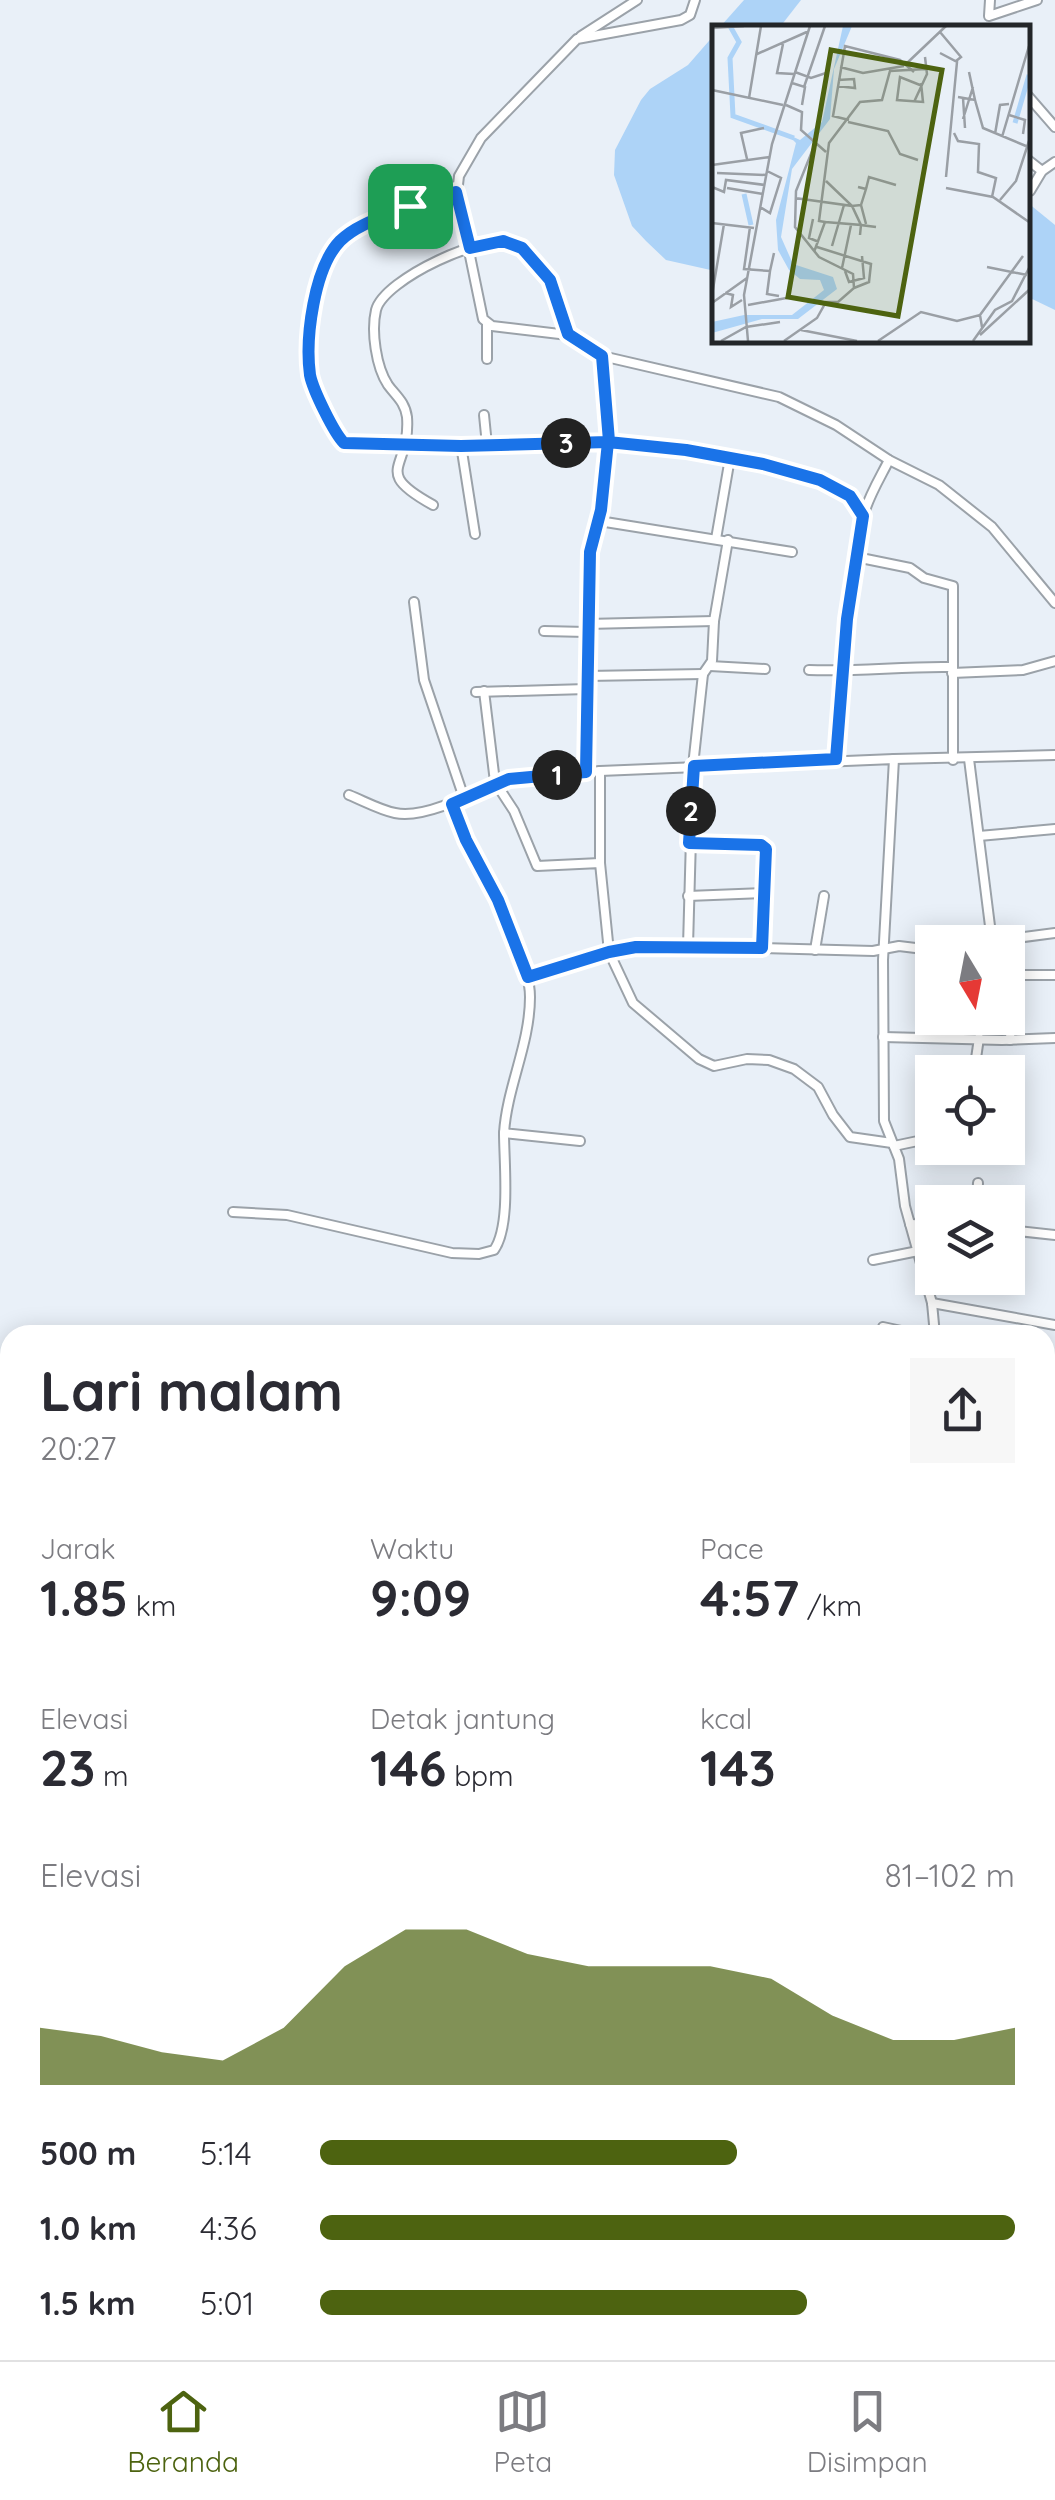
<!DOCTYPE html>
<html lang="id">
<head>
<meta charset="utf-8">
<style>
	body { margin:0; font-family:Quicksand,sans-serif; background:#f7f7f7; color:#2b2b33; height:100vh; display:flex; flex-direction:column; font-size:38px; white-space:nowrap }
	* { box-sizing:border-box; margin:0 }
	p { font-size:32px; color:#7c7c81 }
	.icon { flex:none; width:55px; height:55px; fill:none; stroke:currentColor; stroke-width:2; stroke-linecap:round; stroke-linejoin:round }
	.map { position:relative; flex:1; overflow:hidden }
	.details { position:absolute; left:0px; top:1325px; width:1055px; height:1035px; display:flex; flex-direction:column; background:#fff; border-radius:30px 30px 0 0; box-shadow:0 5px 25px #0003 }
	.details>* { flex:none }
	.needle { width:65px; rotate:170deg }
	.controls { position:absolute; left:915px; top:925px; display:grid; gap:20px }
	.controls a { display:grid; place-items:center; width:110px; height:110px; border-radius:0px; background:#fff; box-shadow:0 5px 25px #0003; font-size:50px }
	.pin { position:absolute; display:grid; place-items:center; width:85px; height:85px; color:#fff; margin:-42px; border-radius:20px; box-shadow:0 5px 15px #0006 }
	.km { position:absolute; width:50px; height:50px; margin:-25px; border-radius:50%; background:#222; color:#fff; font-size:28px; line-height:50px; text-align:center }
	.round { display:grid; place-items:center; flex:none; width:105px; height:105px; border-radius:0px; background:#f7f7f7 }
	.summary { display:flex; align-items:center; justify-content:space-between; height:170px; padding:0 40px }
	h1 { font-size:55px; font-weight:700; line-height:75px }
	.stats { display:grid; grid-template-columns:repeat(3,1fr); gap:15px; height:170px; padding:10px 40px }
	.stats div { display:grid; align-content:center }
	.stats b { font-size:50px; font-weight:700 }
	.stats small { font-size:28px; font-weight:400 }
	.stats p { font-size:28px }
	.chart { height:280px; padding:20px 40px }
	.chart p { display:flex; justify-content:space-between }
	.chart svg { width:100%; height:180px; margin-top:10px; fill:#4d6310; opacity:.7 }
	ul { padding:0 40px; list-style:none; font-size:32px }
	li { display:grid; grid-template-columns:160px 120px 1fr; align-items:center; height:75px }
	li i { height:25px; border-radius:12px; background:#4d6310 }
	.menu { display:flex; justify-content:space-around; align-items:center; height:140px; border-top:2px solid #e1e1e2; background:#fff; font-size:28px; color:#7c7c81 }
	.menu a { display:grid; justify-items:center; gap:5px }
	.menu .active { color:#4d6310 }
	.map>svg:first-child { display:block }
	.water { fill:#add3f7 }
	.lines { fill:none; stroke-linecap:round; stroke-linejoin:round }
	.minor-casing { stroke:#9ba2a9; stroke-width:12 }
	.tertiary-casing { stroke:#9ba2a9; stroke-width:15 }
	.minor { stroke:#fff; stroke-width:8 }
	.tertiary { stroke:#fff; stroke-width:10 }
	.route-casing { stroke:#fff; stroke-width:20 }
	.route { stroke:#1a73e8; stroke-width:12 }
	.inset-river { fill:none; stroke:#add3f7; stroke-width:5 }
	.inset-road { fill:none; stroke:#9a9fa5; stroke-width:2.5 }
	.view { fill:#4d6310; fill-opacity:0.15; stroke:#4d6310; stroke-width:5 }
	.inset-edge { fill:none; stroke:#232629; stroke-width:5 }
</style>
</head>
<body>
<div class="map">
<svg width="1055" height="2360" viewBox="0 0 1055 2360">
	<rect width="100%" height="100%" fill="#e9f0f8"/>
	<g class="water">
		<polygon points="744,0 801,0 780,27 720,27"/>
		<polygon points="715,34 715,271 666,260 646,241 632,226 614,175 615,150 641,100 650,89 688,65"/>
		<polygon points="1028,203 1055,225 1055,310 1028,297"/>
		<polygon points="1055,1489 1055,1603 1045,1616 1045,1502"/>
		<polygon points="964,2350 1029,2350 1029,2360 962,2360"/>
	</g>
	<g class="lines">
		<defs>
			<g id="minor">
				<polyline points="695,0 690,15 681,20 577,39 481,138 459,176 457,193 483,319 492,326 568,335 602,356 779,397 836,425 889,460 939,485 992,527 1055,603"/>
				<polyline points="990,0 989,16 1037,0"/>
				<polyline points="581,36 637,0"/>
				<polyline points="1028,96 1055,127"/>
				<polyline points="1028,160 1042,171"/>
				<polyline points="1030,191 1042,171 1055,162"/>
				<path d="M 457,193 C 422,203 379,212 349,234 C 316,259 303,340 311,378 C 316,400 330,421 341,440 L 360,446 L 609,443 L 686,451 L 763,464 L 820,481 L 850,497 L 863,515"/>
				<polyline points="487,324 487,359"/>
				<polyline points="484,415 487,445"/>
				<polyline points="461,445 475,534"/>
				<path d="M 433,505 C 370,470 411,470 407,417 C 405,402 396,396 388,385 C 376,367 371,331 376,310 C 384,279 487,231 515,244 C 548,260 559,302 568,335"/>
				<polyline points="599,521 792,552"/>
				<polyline points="716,539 730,458"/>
				<polyline points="856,557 910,568 924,578 953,586 953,760"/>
				<polyline points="414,602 424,680 464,798"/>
				<polyline points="587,624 714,621"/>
				<polyline points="544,631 586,632"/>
				<polyline points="710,666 765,669"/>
				<path d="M 809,670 C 857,672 903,666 951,667"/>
				<polyline points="952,673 1023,670 1055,661"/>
				<polyline points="587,676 703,674"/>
				<polyline points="484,691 495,782 600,771 894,759 883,960 884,1121 899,1159 905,1206 932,1303 935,1335"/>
				<polyline points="476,692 587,689"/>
				<path d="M 837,759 C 840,684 844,589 863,517 C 868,497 880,478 889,460"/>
				<polyline points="894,759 1055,755"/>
				<polyline points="969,759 992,942"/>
				<polyline points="586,772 590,552 601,510 609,441 602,356"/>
				<path d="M 349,795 C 364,801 380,810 395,813 C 423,819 471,795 495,782 L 514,811 L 537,866 L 600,863 L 609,952 L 655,945 L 873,951 L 899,946 L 932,950"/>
				<path d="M 452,803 C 472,853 530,948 530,997 C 530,1044 507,1087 504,1133 L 580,1141"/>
				<polyline points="979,836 1055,829"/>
				<polyline points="689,843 765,847 762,948"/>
				<polyline points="600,863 600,771"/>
				<polyline points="688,896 765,893"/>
				<polyline points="986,942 1055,933"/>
				<polyline points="688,946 693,766 703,674 712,661 714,621 728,540"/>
				<polyline points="815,950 824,896"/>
				<polyline points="1008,975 1055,975"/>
				<polyline points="528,977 609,952 633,1003 699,1059 714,1066 747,1059 769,1060 794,1069 818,1087 833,1115 850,1137 892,1143"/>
				<polyline points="883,1037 1002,1040 1055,1038"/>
				<polyline points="1010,1040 1013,977"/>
				<polyline points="974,1072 979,1038"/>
				<polyline points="894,1146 932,1138"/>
				<polyline points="977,1202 978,1183"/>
				<path d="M 233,1212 L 287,1215 L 452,1253 L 479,1254 L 494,1250 C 511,1226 504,1163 504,1133"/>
				<polyline points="910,1224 932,1225"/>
				<polyline points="1008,1230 1055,1235"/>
				<polyline points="873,1260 918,1251"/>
				<polyline points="932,1303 1055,1325"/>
				<polyline points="883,1327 920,1335"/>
				<polyline points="1045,1361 1055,1362"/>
				<polyline points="1049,1881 1055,1882"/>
				<polyline points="149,2350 153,2360"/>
				<polyline points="308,2350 318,2360"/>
				<polyline points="67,2360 70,2350"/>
				<polyline points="128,2360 136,2350"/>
				<polyline points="723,2360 726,2350"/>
				<polyline points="943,2360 944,2350"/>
			</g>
			<g id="tertiary">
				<polyline points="1045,1459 1055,1466"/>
				<polyline points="337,2360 343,2350"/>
			</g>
		</defs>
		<use href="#minor" class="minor-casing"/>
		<use href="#tertiary" class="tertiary-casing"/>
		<use href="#minor" class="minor"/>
		<use href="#tertiary" class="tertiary"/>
	</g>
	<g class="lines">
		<defs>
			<path id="route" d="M 410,206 L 456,192 L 470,248 L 503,241 L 522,248 L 550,280 L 568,334 L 602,356 L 609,441 L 608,442 L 601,510 L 590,552 L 586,772 L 509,779 L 452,804 L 466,840 L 498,900 L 528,977 L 609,952 L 636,947 L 762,948 L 766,849 L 761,845 L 689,843 L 694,766 L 836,759 L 847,619 L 863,516 L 850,496 L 820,480 L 763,464 L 686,450 L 608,442 L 461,446 L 344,443 C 334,433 313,390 310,375 C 305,338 314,268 340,241 C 358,223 387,216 410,206"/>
		</defs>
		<use href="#route" class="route-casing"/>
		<use href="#route" class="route"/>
	</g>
	<g transform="translate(712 25)">
		<rect width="318" height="318" fill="#e9f0f8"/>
		<path d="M 131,1 L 140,1 L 122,44 L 118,94 L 80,144 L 69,212 L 81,239 L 121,252 L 125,264 L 86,294 L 50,294 L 0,308 L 0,297 L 32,290 L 80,290 L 112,265 L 108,255 L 88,254 L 77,245 L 66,225 L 64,195 L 84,118 L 75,109 L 88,115 L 110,97 Z" fill="#add3f7"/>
		<path class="inset-river" d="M 18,1 L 27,17 L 18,33 L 21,91 L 82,113M 303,98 L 317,50M 32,169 L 39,200"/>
		<path class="inset-road" d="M 0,3 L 32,1M 228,7 L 249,32 L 244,36M 71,19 L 65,48 L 82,49M 228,28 L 245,37 L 234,152M 45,29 L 97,6M 194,39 L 234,1M 128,42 L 151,48 L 192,41M 83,47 L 99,53 L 114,48M 80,58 L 93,62 L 90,80M 208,60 L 188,52 L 185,75 L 211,77 L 209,58M 125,61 L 143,63 L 142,54 L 126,55M 92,62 L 113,1M 0,65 L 71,80M 246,72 L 263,75 L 257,47M 37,73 L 49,1M 251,73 L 253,103M 263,75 L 271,103 L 314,121M 202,77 L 215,49 L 213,32M 74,80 L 90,87 L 89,105 L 114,127M 297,90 L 313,95 L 311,109M 251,94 L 261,62M 137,95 L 121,91 L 133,21 L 188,35 L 202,47M 136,97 L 176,106 L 188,129 L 206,135M 242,108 L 246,116 L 267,119 L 266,147 L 284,153 L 280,172M 283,109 L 288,80 L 297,79M 290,112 L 317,21M 35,134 L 29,108 L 52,103M 0,140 L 58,132M 5,148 L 55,150M 114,156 L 140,181 L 149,180M 0,162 L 12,167 L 14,155 L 53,160M 146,162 L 154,164 L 149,180 L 154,199M 15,163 L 51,169M 234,163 L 281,172 L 317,197M 154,164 L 157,152 L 184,160M 83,173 L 140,181 L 149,200 L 164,202M 288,175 L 304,156 L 317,116M 48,182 L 58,188 L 69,153 L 55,146M 101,194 L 97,213 L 107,217M 113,197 L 149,200 L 148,210M 0,198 L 42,203M 38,202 L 32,244 L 58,246 L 62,228M 120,221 L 132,180M 105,222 L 159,239 L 157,257 L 142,263M 102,227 L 113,197 L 107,196 L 117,118 L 148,77 L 170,75 L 178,46 L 214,44M 275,242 L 315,250M 130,243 L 139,200M 58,246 L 55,269 L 67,271M 133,246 L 137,257 L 152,253 L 150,231M 13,268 L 21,270 L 19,282 L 30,275M 0,270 L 12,199M 0,278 L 35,253M 36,280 L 80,272M 268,290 L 311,231M 89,305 L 145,316M 268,310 L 317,265M 9,316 L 34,302 L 68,297M 36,316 L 32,270 L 60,119 L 98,1M 72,316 L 105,293 L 114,277 L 126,277 L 142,263 L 141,249 L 107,232 L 83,202 L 84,166 L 103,119M 166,316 L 209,287 L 245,296 L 268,290 L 270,302M 261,316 L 283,285 L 300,276 L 317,243"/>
		<path class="view" d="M 119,25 L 230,45 L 186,291 L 76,272 Z"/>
		<rect width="318" height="318" class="inset-edge"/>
	</g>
</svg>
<div class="controls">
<a><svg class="needle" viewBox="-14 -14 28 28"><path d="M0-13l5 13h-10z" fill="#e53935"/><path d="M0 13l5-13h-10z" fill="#7c7c81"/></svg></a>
<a><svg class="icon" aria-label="locate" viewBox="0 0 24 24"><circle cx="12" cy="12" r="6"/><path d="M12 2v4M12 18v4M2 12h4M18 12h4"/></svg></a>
<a><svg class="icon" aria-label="layers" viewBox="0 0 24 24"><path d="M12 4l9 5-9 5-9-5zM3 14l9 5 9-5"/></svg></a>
</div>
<div class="pin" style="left:410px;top:206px;background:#1e9e55"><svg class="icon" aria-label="arrive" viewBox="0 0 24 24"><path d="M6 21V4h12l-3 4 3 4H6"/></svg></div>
<b class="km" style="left:557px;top:775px">1</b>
<b class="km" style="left:691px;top:811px">2</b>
<b class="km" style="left:566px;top:443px">3</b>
<section class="details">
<div class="summary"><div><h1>Lari malam</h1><p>20:27</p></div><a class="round"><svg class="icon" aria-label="share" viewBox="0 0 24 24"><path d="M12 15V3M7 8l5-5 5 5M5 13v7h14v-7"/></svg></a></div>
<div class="stats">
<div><p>Jarak</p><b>1.85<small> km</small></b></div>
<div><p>Waktu</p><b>9:09</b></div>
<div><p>Pace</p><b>4:57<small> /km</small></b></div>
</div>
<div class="stats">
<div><p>Elevasi</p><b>23<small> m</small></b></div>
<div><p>Detak jantung</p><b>146<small> bpm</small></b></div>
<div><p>kcal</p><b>143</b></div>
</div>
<div class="chart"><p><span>Elevasi</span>81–102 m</p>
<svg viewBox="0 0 160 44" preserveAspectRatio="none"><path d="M0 44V30L10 32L20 36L30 38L40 30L50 15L60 6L70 6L80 12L90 15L100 15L110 15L120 18L130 27L140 33L150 33L160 30V44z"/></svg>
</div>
<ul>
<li><b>500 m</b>5:14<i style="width:60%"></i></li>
<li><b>1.0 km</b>4:36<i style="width:100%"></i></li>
<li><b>1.5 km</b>5:01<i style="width:70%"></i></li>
</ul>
</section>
</div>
<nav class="menu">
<a class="active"><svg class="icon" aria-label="home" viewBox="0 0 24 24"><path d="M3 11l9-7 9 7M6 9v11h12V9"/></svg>Beranda</a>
<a><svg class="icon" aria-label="map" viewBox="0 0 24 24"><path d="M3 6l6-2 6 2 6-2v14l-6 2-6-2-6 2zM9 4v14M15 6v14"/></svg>Peta</a>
<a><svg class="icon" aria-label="saved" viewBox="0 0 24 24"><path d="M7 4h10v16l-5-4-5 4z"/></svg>Disimpan</a>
</nav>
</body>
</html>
